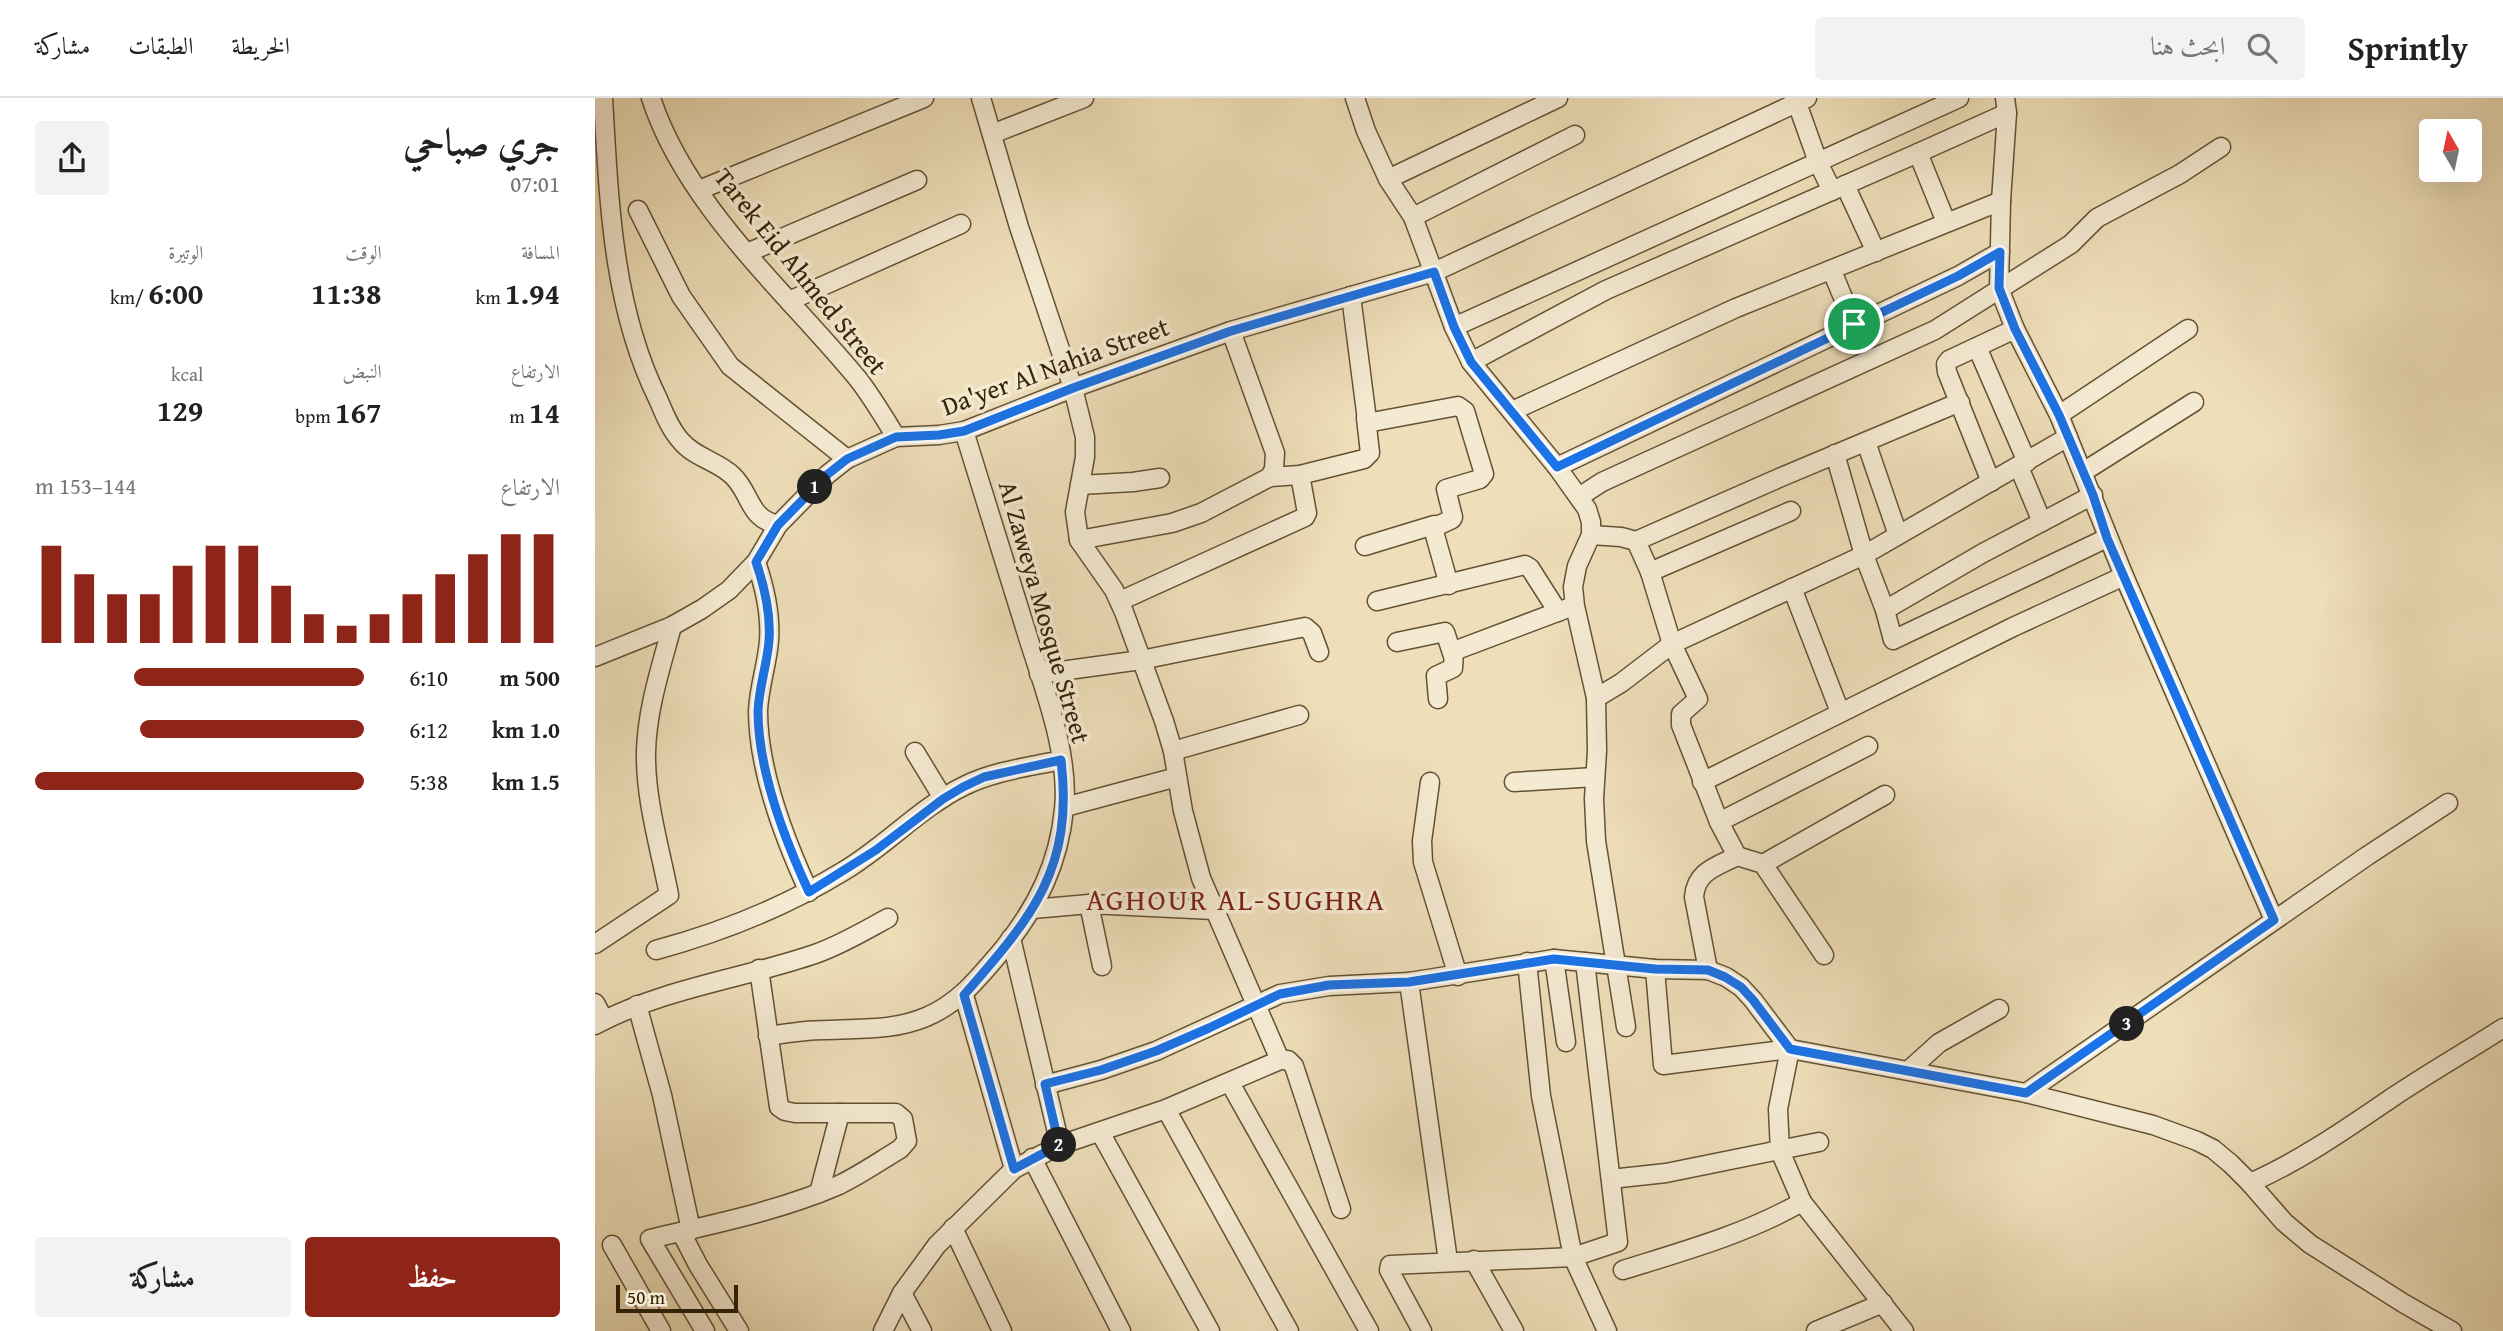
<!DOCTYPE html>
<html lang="ar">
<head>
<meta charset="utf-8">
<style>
	body { margin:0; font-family:"Gentium Book Plus",Amiri,serif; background:#f2f2f2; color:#222; direction:rtl; height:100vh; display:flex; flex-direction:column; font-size:26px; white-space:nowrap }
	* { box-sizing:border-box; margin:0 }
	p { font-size:23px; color:#767676 }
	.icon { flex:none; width:38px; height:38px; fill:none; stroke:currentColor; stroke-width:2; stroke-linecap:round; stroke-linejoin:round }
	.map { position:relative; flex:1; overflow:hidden; direction:ltr }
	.panel { display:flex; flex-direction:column; background:#fff; width:595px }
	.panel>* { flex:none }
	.needle { width:46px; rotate:351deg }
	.fabs { position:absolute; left:1824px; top:21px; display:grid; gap:14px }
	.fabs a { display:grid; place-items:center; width:63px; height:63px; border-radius:7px; background:#fff; box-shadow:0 7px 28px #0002; font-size:35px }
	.scale { position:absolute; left:21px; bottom:18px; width:122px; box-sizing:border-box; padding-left:7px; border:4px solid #362408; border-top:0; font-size:19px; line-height:24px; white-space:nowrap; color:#362408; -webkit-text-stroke:5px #f4ead2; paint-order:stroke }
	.pin { position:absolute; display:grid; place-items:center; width:60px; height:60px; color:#fff; margin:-30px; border:4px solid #fff; border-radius:50%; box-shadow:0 2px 7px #0007 }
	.km { position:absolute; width:35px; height:35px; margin:-18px; border-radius:50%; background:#222; color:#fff; font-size:19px; line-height:35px; text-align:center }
	.round { display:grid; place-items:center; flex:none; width:74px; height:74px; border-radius:7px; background:#f2f2f2 }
	.overview { display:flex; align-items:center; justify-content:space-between; height:119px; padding:0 35px }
	h1 { font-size:38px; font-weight:800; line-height:52px }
	.stats { display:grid; grid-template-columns:repeat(3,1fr); gap:10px; height:119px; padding:7px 35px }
	.stats div { display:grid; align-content:center }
	.stats b { font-size:30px; font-weight:800 }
	.stats small { font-size:19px; font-weight:400 }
	.stats p { font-size:19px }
	.chart { height:196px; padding:14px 35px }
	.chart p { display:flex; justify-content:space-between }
	.chart svg { width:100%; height:126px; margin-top:7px; stroke:#8f2418; stroke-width:6 }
	.primary-button { display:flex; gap:14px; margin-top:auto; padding:14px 35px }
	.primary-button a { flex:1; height:80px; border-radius:7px; background:#8f2418; color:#fff; font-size:28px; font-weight:800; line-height:80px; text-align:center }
	.primary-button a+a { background:#f2f2f2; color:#222 }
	ul { padding:0 35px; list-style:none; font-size:23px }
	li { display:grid; grid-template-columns:112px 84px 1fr; align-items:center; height:52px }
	li i { height:18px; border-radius:9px; background:#8f2418 }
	header { display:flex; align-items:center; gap:42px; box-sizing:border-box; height:98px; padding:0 35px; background:#fff; border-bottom:2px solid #e0e0e0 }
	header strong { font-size:33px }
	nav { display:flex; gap:38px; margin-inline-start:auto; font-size:24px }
	.search { width:490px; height:63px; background:#f2f2f2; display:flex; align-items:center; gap:18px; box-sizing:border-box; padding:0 24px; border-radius:7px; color:#767676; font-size:26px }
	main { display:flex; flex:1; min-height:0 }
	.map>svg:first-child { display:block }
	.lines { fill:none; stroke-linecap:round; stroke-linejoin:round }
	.minor-casing { stroke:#645234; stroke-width:21 }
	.minor { stroke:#f4ead2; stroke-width:18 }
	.route-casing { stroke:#fff; stroke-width:14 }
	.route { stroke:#1a73e8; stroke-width:9 }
	.labels { text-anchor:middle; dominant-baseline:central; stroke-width:7; stroke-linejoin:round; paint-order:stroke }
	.street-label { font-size:26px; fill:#362408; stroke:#f4ead2 }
	.quarter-label { font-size:30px; letter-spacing:2px; fill:#7a1f14; stroke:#f4ead2 }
</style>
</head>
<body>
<header>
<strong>Sprintly</strong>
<div class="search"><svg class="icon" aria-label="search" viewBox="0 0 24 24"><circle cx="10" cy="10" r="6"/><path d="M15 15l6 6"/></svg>ابحث هنا</div>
<nav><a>الخريطة</a><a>الطبقات</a><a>مشاركة</a></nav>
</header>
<main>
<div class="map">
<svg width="1908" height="1233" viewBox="0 0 1908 1233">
	<rect width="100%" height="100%" fill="#eedeb9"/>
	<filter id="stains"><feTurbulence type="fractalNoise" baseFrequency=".00286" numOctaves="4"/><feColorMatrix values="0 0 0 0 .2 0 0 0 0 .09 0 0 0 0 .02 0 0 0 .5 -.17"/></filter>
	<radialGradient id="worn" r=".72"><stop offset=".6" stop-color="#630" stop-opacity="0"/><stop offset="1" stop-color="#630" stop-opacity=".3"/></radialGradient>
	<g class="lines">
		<defs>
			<g id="minor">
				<path d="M 8,0 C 14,102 17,208 63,301 C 69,315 75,331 86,343 C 100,360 123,363 138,378 C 157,397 153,420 183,427"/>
				<path d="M 56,0 C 91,108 192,195 263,281 C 277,299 289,319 301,339"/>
				<polyline points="386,0 424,129 478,290 490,339 490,359 480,414 484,442 519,492 529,514 569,623 578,653 588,713 606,780 685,962"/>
				<polyline points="760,0 771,33 793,81"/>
				<polyline points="963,0 793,81 818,119 859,229 876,264 962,369 992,411 996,424 996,437 982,468 978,489 980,508 1001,600 1002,653 999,701 1001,743 1031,929"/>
				<polyline points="1202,5 1223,64 1237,93"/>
				<polyline points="397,36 489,0"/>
				<polyline points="1250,87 1281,154"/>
				<polyline points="104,92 329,0"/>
				<polyline points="43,112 86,198 135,268 252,361"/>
				<polyline points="818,119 980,37"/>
				<polyline points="1351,124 1323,55 1412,15"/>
				<polyline points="152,155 322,82"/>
				<polyline points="1237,173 1259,226"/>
				<polyline points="756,198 772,322 777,324 863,308 870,313 889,376 885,381 851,391 858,419 857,421 838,430 854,487"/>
				<polyline points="194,203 366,126"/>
				<polyline points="859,229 1364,0"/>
				<polyline points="636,233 680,355 679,371 675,379"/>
				<polyline points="1382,249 1432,364"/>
				<polyline points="876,264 1011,192 1323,55"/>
				<polyline points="917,313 1141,210 1406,103"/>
				<polyline points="1464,317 1593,231"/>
				<polyline points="1271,344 1303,437"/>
				<polyline points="1240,356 1269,457 1290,512 1298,542 1512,440"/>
				<polyline points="962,369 1363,178 1405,154"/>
				<polyline points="1424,369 1447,424"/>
				<polyline points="1488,374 1599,304"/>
				<polyline points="1396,384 1352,274 1351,266 1354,262 1420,231"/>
				<polyline points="485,387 538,384 565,380"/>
				<polyline points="984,399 1007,384 1340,232 1476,146 1502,120 1585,76 1626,49"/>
				<polyline points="996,437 1026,439 1041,443 1184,380 1365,304"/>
				<polyline points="484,442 577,425 606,415 675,379 705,377 769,361 775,355 771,320"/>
				<polyline points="1041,443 1055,474 1077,546 1103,601 1086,616 1086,627 1124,724 1273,648"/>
				<polyline points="770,448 839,427"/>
				<path d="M 161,464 C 170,490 176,516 174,543 C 172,567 164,589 163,613 C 163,673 189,740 214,794"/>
				<polyline points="1055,474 1196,413"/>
				<polyline points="1529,478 1679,822"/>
				<polyline points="1197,490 1245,614"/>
				<polyline points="525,503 710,419 712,415 705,377"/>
				<polyline points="782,503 930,467 935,470 963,514"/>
				<polyline points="1290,512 1388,455 1498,397"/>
				<polyline points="802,544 850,534 858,558"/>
				<polyline points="0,559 77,528 107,511 134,492 161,464 183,427 233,376 252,361 301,339 344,337 369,333 478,290 636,233 839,174 1212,0"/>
				<polyline points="444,576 546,562 710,529 717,535 724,554"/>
				<polyline points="1001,600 1026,585 1077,546 1269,457 1473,339"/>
				<polyline points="843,601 841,578 858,570 859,553 973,510"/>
				<polyline points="578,653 704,617"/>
				<polyline points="320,654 348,700"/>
				<polyline points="835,684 827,743 828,764 863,878"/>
				<polyline points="919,684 1000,679"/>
				<polyline points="1107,684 1418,529 1529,478 1464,317 1420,231 1404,190 1406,103 1412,15 1410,0"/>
				<polyline points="470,709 582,679"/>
				<polyline points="1124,724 1142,758"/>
				<polyline points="1168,766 1290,697"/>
				<polyline points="494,806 507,868"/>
				<polyline points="438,811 494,806 619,812"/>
				<polyline points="416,840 465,1047"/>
				<path d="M 0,846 L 74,797 C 65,750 50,701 51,654 C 52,611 66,569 77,528"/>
				<path d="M 61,852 C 127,834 188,810 247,774 C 290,749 324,710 369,688 C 399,673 434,669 466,662"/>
				<polyline points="959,861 971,944"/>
				<polyline points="932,864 946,998 978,1159 1012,1233"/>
				<path d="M 1060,871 L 1068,967 L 1195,951 L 1431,995 L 1558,1027 L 1602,1043 L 1618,1051 L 1636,1066 L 1655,1085 C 1707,1062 1751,1031 1798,999 C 1834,975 1872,953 1908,930"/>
				<path d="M 1113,872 L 1099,799 C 1101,773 1121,769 1142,758 L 1168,766 L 1229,857"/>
				<polyline points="814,884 853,1163"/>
				<polyline points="369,897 419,1071"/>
				<polyline points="0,905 9,922"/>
				<polyline points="42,907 67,997 96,1132"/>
				<path d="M 0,927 C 69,890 147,881 220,856 C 246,847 269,833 293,820"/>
				<path d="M 173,938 C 192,935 212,932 231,932 C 265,930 298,933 331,919 C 365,905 385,878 409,850 C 442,809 464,765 469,711 C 475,656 448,588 432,536 C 411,468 390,400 369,333"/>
				<polyline points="1195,951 1183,1011 1185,1053 1207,1104 1309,1233"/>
				<polyline points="1314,972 1344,945 1404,911"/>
				<polyline points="635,985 774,1233"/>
				<polyline points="450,987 506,972 561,953 685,896 734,888 814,884 959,861 1060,871 1113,872 1131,879 1146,889 1158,902 1195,951"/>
				<polyline points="1431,995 1772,758 1853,705"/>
				<polyline points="571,1011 694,1233"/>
				<polyline points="505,1034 615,1233"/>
				<polyline points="437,1060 526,1233"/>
				<polyline points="1016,1081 1071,1075 1224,1044"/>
				<polyline points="1655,1085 1689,1124 1715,1146 1808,1205 1857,1233"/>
				<polyline points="224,1095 245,1015"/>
				<polyline points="358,1130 407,1233"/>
				<polyline points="86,1134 103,1167 144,1233"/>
				<polyline points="17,1147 66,1233"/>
				<polyline points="879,1162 919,1233"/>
				<path d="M 1028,1172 C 1089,1153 1151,1136 1207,1104"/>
				<polyline points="307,1195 327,1233"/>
				<path d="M 110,1233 L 55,1141 C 118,1126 184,1113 244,1087 C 265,1077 285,1063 305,1051 L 312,1043 L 308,1021 L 301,1015 L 200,1015 L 190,1013 L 184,1009 L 164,871"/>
				<polyline points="288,1233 307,1195 342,1147 419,1071 465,1047 571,1011 685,962 693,962 699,968 746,1111"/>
				<polyline points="827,1233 794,1172 795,1167 978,1159 1023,1144 990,864"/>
				<polyline points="1221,1233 1288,1205"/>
			</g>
		</defs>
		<use href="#minor" class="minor-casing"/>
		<use href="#minor" class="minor"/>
	</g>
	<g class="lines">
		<defs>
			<path id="route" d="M 1405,154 L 1404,190 L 1420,231 L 1464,317 L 1498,397 L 1512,440 L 1679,822 L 1431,995 L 1195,951 L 1158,902 L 1146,889 L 1130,879 L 1113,872 L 1060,871 L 959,861 L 814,884 L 734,887 L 685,896 L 614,930 L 561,953 L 506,972 L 450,986 L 464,1047 L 419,1071 L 369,897 C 437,819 479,771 466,662 L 389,679 L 368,689 L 348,701 L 281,752 L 214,794 C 189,740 163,673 163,613 C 164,589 172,567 174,543 C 176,516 170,490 161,464 L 183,427 L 233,376 L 252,361 L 301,339 L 344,337 L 369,333 L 478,290 L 636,233 L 839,174 L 859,229 L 876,264 L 962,369 L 1363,178 Z"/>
		</defs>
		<use href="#route" class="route-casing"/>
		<use href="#route" class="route"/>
	</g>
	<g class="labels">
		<g class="street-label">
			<text transform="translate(206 173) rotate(51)">Tarek Eid Ahmed Street</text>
			<text transform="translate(460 268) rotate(-20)">Da'yer Al Nahia Street</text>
			<text transform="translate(450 514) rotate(74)">Al Zaweya Mosque Street</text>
		</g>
		<g class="quarter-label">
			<text x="641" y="801">AGHOUR AL-SUGHRA</text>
		</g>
	</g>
	<rect width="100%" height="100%" filter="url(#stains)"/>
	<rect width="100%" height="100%" fill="url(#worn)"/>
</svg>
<div class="fabs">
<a><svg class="needle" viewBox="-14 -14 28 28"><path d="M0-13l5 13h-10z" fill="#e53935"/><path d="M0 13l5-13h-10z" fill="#767676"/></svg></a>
</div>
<div class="scale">50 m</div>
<div class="pin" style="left:1259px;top:226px;background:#1e9e55"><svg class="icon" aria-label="arrive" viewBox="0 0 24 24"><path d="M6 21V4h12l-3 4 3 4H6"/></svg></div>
<b class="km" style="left:220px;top:389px">1</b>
<b class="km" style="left:464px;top:1047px">2</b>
<b class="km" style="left:1532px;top:926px">3</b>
</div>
<section class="panel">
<div class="overview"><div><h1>جري صباحي</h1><p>07:01</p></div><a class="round"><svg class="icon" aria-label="share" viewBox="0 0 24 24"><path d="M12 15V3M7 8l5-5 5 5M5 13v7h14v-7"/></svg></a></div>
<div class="stats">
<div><p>المسافة</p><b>1.94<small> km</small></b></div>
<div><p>الوقت</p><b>11:38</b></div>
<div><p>الوتيرة</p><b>6:00<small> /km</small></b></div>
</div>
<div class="stats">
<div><p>الارتفاع</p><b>14<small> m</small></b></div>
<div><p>النبض</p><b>167<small> bpm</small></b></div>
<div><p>kcal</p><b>129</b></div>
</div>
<div class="chart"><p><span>الارتفاع</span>144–153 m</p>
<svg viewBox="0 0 160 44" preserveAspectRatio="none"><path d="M5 44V10M15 44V20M25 44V27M35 44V27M45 44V17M55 44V10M65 44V10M75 44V24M85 44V34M95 44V38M105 44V34M115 44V27M125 44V20M135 44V13M145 44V6M155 44V6"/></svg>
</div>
<ul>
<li><b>500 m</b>6:10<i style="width:70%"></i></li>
<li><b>1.0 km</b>6:12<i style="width:68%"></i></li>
<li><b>1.5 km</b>5:38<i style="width:100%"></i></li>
</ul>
<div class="primary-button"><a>حفظ</a><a>مشاركة</a></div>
</section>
</main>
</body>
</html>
